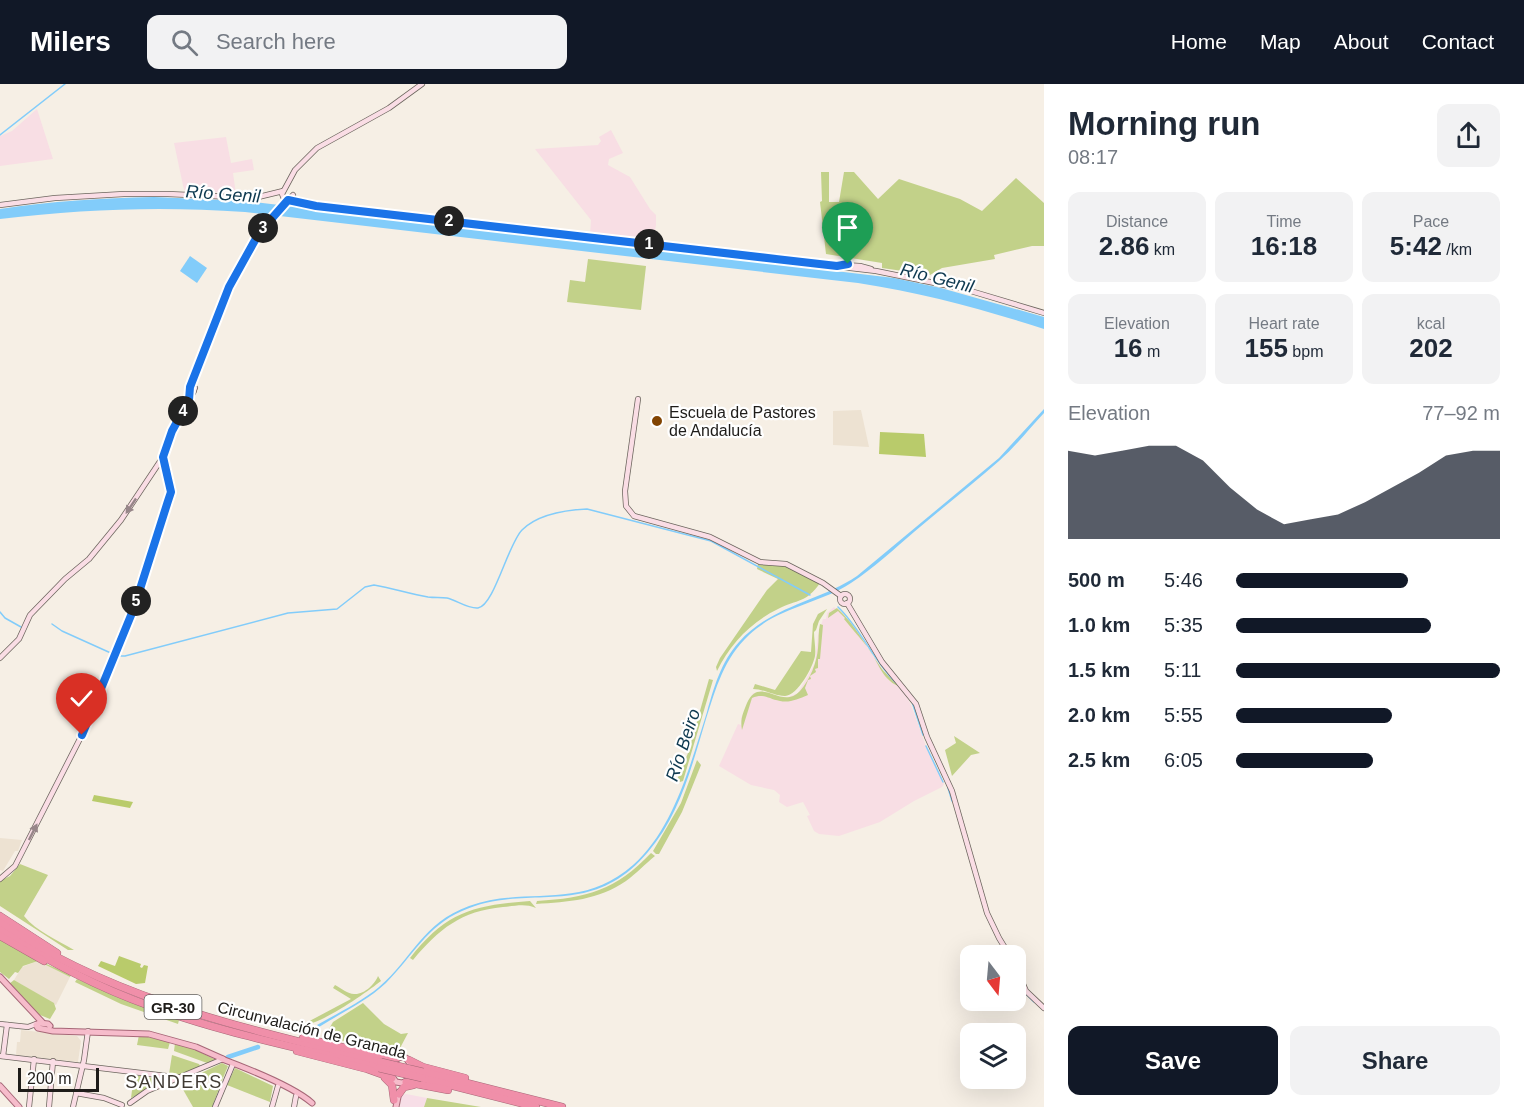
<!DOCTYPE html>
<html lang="en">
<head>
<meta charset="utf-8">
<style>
	body { margin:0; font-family:Arial,sans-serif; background:#f2f2f3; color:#1f2937; height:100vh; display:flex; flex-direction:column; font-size:22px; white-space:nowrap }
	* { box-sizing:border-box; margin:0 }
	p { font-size:20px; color:#747a83 }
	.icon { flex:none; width:33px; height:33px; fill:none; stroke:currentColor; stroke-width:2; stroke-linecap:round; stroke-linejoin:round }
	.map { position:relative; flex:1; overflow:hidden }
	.drawer { display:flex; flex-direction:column; background:#fff; width:480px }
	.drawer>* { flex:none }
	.needle { width:39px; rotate:164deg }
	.tools { position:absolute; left:960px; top:861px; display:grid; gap:12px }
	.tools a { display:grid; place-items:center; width:66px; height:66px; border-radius:12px; background:#fff; box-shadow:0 6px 24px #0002; font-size:30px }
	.scale { position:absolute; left:18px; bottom:15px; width:81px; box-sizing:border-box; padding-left:6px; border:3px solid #1e1c19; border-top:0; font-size:16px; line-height:21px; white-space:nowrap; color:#1e1c19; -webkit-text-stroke:4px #fff; paint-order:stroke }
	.pin { position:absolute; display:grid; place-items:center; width:51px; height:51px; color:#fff; margin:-62px -26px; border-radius:50% 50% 50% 0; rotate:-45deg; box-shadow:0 0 6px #0007 }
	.pin .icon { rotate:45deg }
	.km { position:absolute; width:30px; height:30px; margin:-15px; border-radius:50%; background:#222; color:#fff; font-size:16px; line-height:30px; text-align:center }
	.round { display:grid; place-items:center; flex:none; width:63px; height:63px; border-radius:12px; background:#f2f2f3 }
	.head { display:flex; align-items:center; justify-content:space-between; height:102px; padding:0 24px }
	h1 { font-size:33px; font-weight:700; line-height:45px }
	.figures { display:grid; grid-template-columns:repeat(3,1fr); gap:9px; height:102px; padding:6px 24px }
	.figures div { display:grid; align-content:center; border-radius:12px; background:#f2f2f3; text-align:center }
	.figures b { font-size:26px; font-weight:700 }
	.figures small { font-size:16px; font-weight:400 }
	.figures p { font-size:16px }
	.chart { height:168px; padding:12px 24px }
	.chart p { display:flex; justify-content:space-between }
	.chart svg { width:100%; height:108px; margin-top:6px; fill:#111827; opacity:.7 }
	.cta { display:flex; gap:12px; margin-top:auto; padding:12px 24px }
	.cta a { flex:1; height:69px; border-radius:12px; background:#111827; color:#fff; font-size:24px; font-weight:700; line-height:69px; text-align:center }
	.cta a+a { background:#f2f2f3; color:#1f2937 }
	ul { padding:0 24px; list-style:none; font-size:20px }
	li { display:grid; grid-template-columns:96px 72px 1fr; align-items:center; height:45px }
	li i { height:15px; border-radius:8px; background:#111827 }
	header { display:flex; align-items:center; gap:36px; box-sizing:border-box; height:84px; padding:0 30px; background:#111827; color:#fff }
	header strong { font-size:28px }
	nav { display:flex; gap:33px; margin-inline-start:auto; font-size:21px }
	.search { width:420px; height:54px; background:#f2f2f3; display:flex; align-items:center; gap:15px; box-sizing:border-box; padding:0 21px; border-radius:12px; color:#747a83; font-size:22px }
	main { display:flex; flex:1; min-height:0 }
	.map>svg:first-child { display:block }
	.commercial { fill:#f7dee7 }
	.industrial { fill:#f8dee4 }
	.built { fill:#ede2d2 }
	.green { fill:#c2d189 }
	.forest { fill:#b9cb6b }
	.water { fill:#82ccfa }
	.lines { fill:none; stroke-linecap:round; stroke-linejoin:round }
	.stream { stroke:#82ccfa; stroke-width:1.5 }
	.river { stroke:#82ccfa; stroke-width:4.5 }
	.secondary-casing { stroke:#6c665e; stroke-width:6 }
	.primary-casing { stroke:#a66777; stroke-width:7 }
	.highway-casing { stroke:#a66777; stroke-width:8 }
	.secondary { stroke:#fadde5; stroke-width:4.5 }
	.primary { stroke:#f6bccb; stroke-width:5 }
	.highway { stroke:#f08fa9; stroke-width:7 }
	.highway-bridge-casing { stroke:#a66777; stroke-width:8; stroke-linecap:butt }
	.highway-bridge { stroke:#f08fa9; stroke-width:7 }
	.oneway { fill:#978689 }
	.route-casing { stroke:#fff; stroke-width:12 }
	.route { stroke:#1a73e8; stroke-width:8 }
	.poi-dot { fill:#824402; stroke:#fff; stroke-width:2 }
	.labels { text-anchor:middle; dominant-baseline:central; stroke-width:4.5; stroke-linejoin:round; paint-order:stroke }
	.shield { fill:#fff; stroke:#62605e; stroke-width:1.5 }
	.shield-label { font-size:15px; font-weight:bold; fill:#1e1c19 }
	.poi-label { font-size:16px; fill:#1e1c19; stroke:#fff; text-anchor:start }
	.street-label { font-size:16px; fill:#1e1c19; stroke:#fff }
	.water-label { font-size:18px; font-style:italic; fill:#0e3950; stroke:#fff }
	.neighbourhood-label { font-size:18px; letter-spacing:1.5px; fill:#403a33; stroke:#fff }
</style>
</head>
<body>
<header>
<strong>Milers</strong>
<div class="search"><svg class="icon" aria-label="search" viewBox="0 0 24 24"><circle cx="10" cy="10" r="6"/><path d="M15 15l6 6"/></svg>Search here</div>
<nav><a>Home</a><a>Map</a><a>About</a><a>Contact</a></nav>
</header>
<main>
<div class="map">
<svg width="1044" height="1023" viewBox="0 0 1044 1023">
	<rect width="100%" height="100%" fill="#f6efe5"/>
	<polygon class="commercial" points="406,1010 427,1014 424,1023 400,1023 401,1012"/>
	<g class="industrial">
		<polygon points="37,25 53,75 0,82 0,52 12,47"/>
		<polygon points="611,46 623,69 609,75 608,81 630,93 650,125 656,131 656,141 653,158 590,151 591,136 535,65 598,61 601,57 599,53"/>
		<polygon points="226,53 231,79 252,75 254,86 233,89 236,110 184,106 174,59"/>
		<polygon points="834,523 843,530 860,551 887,594 903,606 911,621 926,662 944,700 942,703 914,717 880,738 839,752 819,750 814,747 807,732 810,731 803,718 787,723 779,718 780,711 774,706 751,701 719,682 738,640 741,641 741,634 753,609 786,614 798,609 815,579 818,551 823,535 826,535 827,529"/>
	</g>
	<g class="built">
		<polygon points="861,326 869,363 833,361 833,327"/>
		<polygon points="0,754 22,756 18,767 15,767 3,787 0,786"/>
		<polygon points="38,877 70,893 56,921 14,896 22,883"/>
		<polygon points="21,946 77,952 81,957 78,978 16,971 17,958 20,958"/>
	</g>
	<g class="green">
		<polygon points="821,88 829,88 829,118 839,118 844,88 854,88 878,115 899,95 960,115 982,127 1016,94 1044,119 1044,162 1032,162 994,171 995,175 942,184 930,191 882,184 882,179 826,170 820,118 822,117"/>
		<polygon points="588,175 646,182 641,226 567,218 570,196 585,198"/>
		<path d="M 761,479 L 783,480 L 820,499 C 806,519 798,515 778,525 C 751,538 730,560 717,587 L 716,583 L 720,574 L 767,506 L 778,495 L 757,485 L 758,480 Z"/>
		<path d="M 837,524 C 856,541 867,564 882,585 C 887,591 894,596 898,602 C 882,595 878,578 869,565 C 861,555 852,545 844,535 L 845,534 L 838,527 L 828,534 L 829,529 Z"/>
		<path d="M 827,525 L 819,537 L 816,546 L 814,548 C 814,556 816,564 815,572 C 813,583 798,611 785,612 C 774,612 764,605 753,605 L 755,600 L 775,606 L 801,567 L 811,568 L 813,540 L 818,530 Z"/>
		<path d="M 820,540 L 823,541 L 820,575 L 818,575 L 818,584 L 815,585 L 816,588 L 810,592 L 811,595 L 808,596 L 805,604 L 808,611 C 798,615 790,619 780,617 C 768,615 764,609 752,614 L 742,646 C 740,635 743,629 747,619 C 760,590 781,627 800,607 C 810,596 817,578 818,564 C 819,556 818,548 820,540 Z"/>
		<polygon points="709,595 713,596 683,697 680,698 677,696 688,669"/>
		<polygon points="954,652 980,669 971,671 952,692 945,666 956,659"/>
		<polygon points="697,676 701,681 682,728 659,770 656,770 653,767 681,719"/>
		<path d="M 651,769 L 655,772 C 645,780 637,789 626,797 C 599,816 568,818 536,820 L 537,817 C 587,814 616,806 651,769 Z"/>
		<path d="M 20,780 L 48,791 L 24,832 C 36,847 59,857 74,866 L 68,866 L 0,822 L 0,797 L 10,792 Z"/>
		<path d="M 530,817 L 536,824 C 525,819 515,822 503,823 C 461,827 439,845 413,876 L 410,874 C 446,828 473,821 530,817 Z"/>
		<polygon points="0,854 29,872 71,891 70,893 38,877 23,882 18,889 15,888 9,895 0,888"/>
		<path d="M 378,892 L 381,897 C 367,908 319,942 302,941 L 351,915 L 333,904 L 335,901 C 341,904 348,910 354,910 C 364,911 375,900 378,892 Z"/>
		<polygon points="77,895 115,912 179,936 178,940 121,920 75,898"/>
		<polygon points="14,896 54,919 56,925 50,935 35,929 9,900"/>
		<polygon points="363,919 384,940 401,950 408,949 399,966 385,966 327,953 326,950 333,938"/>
		<polygon points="139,951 170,958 168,965 137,961"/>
		<polygon points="175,959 190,963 216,976 207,979 174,967"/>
		<polygon points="172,971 199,980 200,982 179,992 169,990"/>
		<polygon points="222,979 228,982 221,999 193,993"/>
		<polygon points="235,984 273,1002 270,1018 227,1001"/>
		<polygon points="134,991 166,996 167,996 131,1014"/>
		<polygon points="186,1000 195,1000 219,1005 212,1023 193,1023 181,1002"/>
		<polygon points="427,1014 481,1023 424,1023"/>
	</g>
	<g class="forest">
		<polygon points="880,348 924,350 926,373 879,370"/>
		<polygon points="94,711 133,718 130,724 92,717"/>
		<polygon points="119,872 141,880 140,883 142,884 144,881 148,882 145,899 136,900 98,882 101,877 115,882"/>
	</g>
	<g class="water">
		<path d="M 154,113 L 246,117 L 894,194 L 941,204 L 1044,233 L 1044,245 C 982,225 923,209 858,199 L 245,128 C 160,122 84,125 0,135 L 0,125 C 51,117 102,114 154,113 Z"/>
		<polygon points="190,172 207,184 197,199 180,187"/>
		<path d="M 1044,325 L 1044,329 C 1029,345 1016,362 999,377 C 972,401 942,424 914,448 C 894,465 874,484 851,499 C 819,520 778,523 749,551 C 724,574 716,604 706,635 C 692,681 680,731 648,768 C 589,838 529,797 462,827 C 427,842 412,873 386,899 C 367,917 341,929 319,943 L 317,941 C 338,929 361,918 379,903 C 413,874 422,839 469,822 C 526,801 580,828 633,781 C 674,745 691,678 707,628 C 714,603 721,578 739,558 C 771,522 818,518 857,492 L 999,374 Z"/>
	</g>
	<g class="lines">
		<g class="stream">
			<polyline points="0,51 65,0"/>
			<path d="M 838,523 C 861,545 873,576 895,598"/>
			<polyline points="0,528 5,534 21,543"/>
			<polyline points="52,540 62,547 113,570"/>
			<path d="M 118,572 L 125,572 L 288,529 L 337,525 L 365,503 L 374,501 C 392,504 410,510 428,513 C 435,514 441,513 447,514 C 456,516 468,525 478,524 C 494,522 508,460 522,446 C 538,430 566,426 587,425 L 711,457 L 810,511"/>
			<polyline points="912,618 923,651"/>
			<polyline points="926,662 943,698"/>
			<polyline points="948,704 952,717"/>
			<polyline points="987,833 1003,864"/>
			<polyline points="1016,889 1023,907 1034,918"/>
		</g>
		<polyline class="river" points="228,973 258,963"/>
		<defs>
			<g id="secondary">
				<polyline points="293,111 288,116 284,115 282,110 295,86 317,64 389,24 422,0"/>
				<polyline points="289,116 316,122 876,187 964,205 1044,229"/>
				<polyline points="0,121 55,114 124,110 168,110 254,114 283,107"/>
				<polyline points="844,181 860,182 871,185"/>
				<polyline points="191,302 229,203 259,149 288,116"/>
				<polygon points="191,302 195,304 193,307 190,304"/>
				<polyline points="638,315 625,407 626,422 634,432 710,453 760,478 786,480 823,499 841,512"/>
				<circle cx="845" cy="515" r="5"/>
				<polyline points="847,519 882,578 916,620 927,653 952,707 987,829 999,854 1010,872"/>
				<polyline points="0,574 19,555 30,531 65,495 89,475 121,436 163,373 172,347 194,307"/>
				<polyline points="0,795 15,782 88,639 133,524 171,408 163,373"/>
				<polyline points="1016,884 1026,907 1044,924"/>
				<polyline points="0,940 28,943 36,940"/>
				<polyline points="0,972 183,994"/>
				<polyline points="3,972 7,941"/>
				<polyline points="76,1009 104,1014 122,1021"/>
				<polyline points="130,1019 147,1007 223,975"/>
				<polyline points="29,1023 34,975"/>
				<polyline points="49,1023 53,977"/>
				<polyline points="73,1023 84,976 88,947"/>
				<polyline points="215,1023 233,980"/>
				<polyline points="272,1023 278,1002"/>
				<polyline points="294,1023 296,1012"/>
			</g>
			<g id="primary">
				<polyline points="0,893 42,938"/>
				<polyline points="50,942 48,940 39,939 36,941 38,944 53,947 149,950 196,963 223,975"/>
				<path d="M 222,975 C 246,984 294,1003 312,1019"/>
				<polyline points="394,976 400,973 406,974 411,981"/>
				<polyline points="391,991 396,998 402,999 407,997"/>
				<polyline points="0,1002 19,1023"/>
				<polyline points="396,1023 399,1008"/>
			</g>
			<g id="highway">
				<polyline points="0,832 57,869"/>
				<path d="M 0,839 C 114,917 249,945 381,978"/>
				<path d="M 0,846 C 47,877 97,903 150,922 C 224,950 303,964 379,984"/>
				<polyline points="0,852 44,877"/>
				<polyline points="303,954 363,968 397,974"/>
				<polyline points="297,967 367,985 392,994"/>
				<polyline points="409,976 423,983 465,994"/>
				<polyline points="423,988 562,1023"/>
				<polyline points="385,994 392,1001 394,1016"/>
				<polyline points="422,994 536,1023"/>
				<polyline points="406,998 448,1006"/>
				<polyline points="399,1010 404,1003 413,1001"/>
			</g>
		</defs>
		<use href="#secondary" class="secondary-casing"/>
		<use href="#primary" class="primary-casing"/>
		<use href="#highway" class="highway-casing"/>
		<use href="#secondary" class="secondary"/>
		<use href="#primary" class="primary"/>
		<use href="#highway" class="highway"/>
		<defs>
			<g id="highway-bridge">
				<polyline points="381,978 423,988"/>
				<polyline points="379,984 422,994"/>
			</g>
		</defs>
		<use href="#highway-bridge" class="highway-bridge-casing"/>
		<use href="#highway-bridge" class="highway-bridge"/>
	</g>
	<defs><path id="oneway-solid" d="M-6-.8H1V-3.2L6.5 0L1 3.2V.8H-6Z" transform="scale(1.5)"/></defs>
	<g class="oneway">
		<use href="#oneway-solid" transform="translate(131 422) rotate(124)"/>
		<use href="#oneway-solid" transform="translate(33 748) rotate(-63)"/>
	</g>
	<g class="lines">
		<defs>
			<polyline id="route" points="82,651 134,524 168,417 171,408 163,373 172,347 189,316 190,303 229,203 259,149 288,116 316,122 802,178 837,182 848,180"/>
		</defs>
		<use href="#route" class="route-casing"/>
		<use href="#route" class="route"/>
	</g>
	<circle class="poi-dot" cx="657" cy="337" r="6"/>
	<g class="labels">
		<rect class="shield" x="144.5" y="911" width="57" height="24" rx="4.5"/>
		<g class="shield-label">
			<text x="173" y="923">GR-30</text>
		</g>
		<g class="poi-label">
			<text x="669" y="328">Escuela de Pastores<tspan x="669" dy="18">de Andalucía</tspan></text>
		</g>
		<g class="street-label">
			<text transform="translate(312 946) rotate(14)">Circunvalación de Granada</text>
		</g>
		<g class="water-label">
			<text transform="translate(223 110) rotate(4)">Río Genil</text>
			<text transform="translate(937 194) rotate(14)">Río Genil</text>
			<text transform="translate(683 661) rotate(-72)">Río Beiro</text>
		</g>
		<g class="neighbourhood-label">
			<text x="174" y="998">SANDERS</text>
		</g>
	</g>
</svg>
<div class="tools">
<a><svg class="needle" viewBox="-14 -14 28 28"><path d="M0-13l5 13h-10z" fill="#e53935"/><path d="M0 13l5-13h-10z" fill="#747a83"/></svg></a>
<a><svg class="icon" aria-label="layers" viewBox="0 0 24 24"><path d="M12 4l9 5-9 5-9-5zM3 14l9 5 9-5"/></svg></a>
</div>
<div class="scale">200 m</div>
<div class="pin" style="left:848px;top:180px;background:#1e9e55"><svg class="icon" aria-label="arrive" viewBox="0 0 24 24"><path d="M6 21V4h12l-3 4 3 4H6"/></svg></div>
<div class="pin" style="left:82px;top:651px;background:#d93025"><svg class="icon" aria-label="check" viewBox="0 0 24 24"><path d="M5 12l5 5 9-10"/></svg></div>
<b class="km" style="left:649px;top:160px">1</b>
<b class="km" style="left:449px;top:137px">2</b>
<b class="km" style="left:263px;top:144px">3</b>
<b class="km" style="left:183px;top:327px">4</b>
<b class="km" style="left:136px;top:517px">5</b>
</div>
<section class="drawer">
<div class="head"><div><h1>Morning run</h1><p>08:17</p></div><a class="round"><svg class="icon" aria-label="share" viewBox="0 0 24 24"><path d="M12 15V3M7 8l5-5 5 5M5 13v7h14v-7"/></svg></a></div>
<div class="figures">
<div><p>Distance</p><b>2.86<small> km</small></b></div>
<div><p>Time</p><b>16:18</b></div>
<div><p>Pace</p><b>5:42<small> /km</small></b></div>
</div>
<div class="figures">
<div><p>Elevation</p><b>16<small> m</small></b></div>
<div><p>Heart rate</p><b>155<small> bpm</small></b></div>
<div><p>kcal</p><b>202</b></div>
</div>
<div class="chart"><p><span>Elevation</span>77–92 m</p>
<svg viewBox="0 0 160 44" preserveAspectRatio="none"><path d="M0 44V8L10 10L20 8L30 6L40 6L50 12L60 23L70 32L80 38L90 36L100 34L110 29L120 23L130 17L140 10L150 8L160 8V44z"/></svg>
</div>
<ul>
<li><b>500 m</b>5:46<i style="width:65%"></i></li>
<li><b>1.0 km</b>5:35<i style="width:74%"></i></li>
<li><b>1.5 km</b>5:11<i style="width:100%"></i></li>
<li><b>2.0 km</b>5:55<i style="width:59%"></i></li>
<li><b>2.5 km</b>6:05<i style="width:52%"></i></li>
</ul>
<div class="cta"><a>Save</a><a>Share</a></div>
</section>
</main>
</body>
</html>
